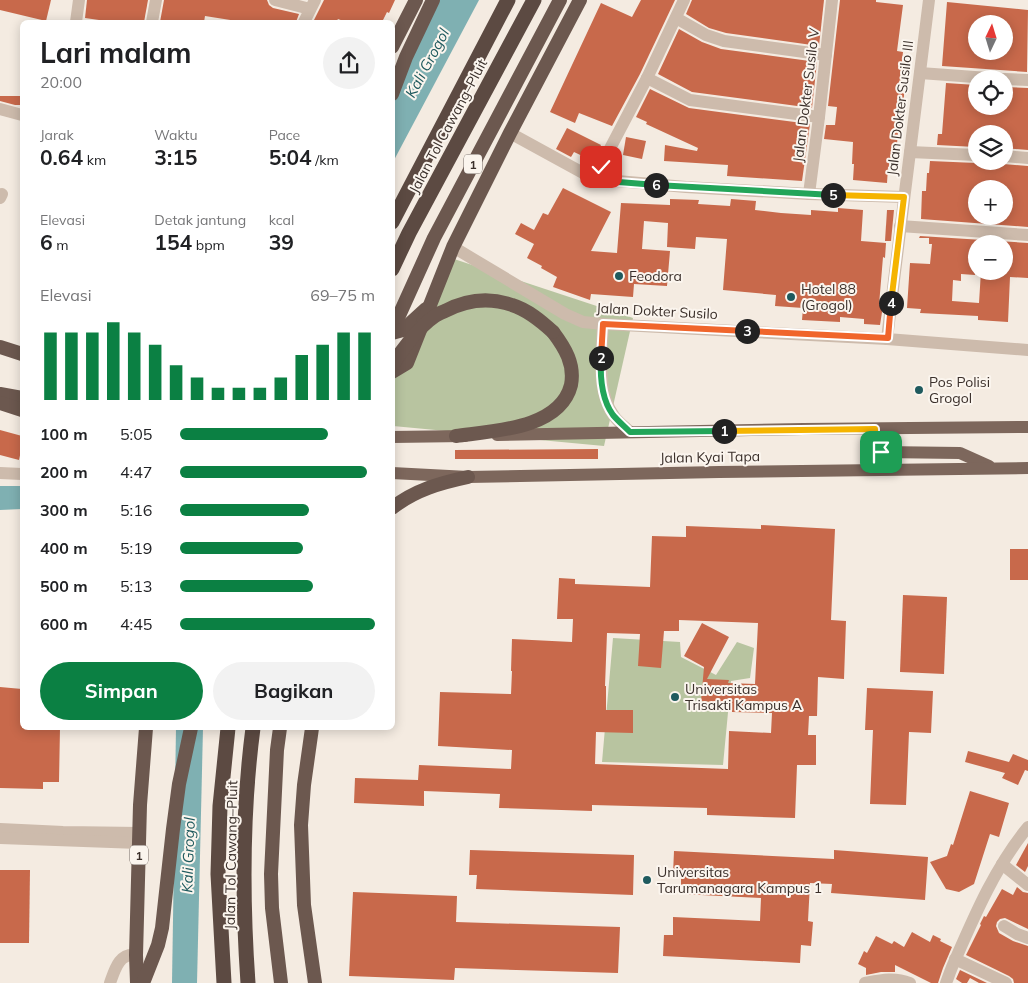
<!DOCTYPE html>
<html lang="id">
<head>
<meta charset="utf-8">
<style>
	body { margin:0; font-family:Mulish,sans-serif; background:#f2f2f2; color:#202124; height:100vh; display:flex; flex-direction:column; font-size:19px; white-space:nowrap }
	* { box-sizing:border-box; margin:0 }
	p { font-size:16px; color:#757577 }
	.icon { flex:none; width:28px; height:28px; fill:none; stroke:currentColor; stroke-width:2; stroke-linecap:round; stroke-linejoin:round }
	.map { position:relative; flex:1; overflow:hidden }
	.sheet { position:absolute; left:20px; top:20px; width:375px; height:710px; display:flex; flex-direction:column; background:#fff; border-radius:8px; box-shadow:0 2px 12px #0003 }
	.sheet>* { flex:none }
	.needle { width:32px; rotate:4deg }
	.buttons { position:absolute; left:968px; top:15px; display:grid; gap:10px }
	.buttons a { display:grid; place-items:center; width:45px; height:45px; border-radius:50%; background:#fff; box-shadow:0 2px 12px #0003; font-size:25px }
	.pin { position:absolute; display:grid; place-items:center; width:42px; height:42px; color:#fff; margin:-21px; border-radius:10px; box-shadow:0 2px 8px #0006 }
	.km { position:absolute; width:25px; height:25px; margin:-12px; border-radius:50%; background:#222; color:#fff; font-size:14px; line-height:25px; text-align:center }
	.round { display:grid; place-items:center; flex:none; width:52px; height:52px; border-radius:26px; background:#f2f2f2 }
	.overview { display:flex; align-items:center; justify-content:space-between; height:85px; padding:0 20px }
	h1 { font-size:28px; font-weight:700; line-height:38px }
	.stats { display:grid; grid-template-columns:repeat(3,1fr); gap:8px; height:85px; padding:5px 20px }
	.stats div { display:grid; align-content:center }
	.stats b { font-size:21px; font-weight:700 }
	.stats small { font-size:14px; font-weight:400 }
	.stats p { font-size:14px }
	.chart { height:140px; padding:10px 20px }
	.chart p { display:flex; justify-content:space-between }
	.chart svg { width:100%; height:90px; margin-top:5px; stroke:#0b8043; stroke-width:6 }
	.primary-button { display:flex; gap:10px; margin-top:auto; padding:10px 20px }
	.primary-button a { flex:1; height:58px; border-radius:30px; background:#0b8043; color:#fff; font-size:20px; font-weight:700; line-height:58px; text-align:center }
	.primary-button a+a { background:#f2f2f2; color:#202124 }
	ul { padding:0 20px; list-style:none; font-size:16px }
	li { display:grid; grid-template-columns:80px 60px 1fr; align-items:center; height:38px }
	li i { height:12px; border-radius:6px; background:#0b8043 }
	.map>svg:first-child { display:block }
	.green { fill:#b8c4a0 }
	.water { fill:#7fb0b2 }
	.building { fill:#c8694b; fill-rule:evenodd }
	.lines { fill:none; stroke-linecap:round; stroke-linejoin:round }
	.minor { stroke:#cdbbac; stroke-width:12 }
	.tertiary { stroke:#cdbbac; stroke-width:12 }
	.primary { stroke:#7d675c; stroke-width:12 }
	.trunk { stroke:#6c584f; stroke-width:14 }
	.motorway { stroke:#5c4a42; stroke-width:15 }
	.trunk-bridge { stroke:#6c584f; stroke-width:14 }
	.split-1-casing { stroke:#fff; stroke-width:10 }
	.split-2-casing { stroke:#fff; stroke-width:10 }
	.split-3-casing { stroke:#fff; stroke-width:10 }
	.split-4-casing { stroke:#fff; stroke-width:10 }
	.split-5-casing { stroke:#fff; stroke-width:10 }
	.split-6-casing { stroke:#fff; stroke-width:10 }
	.split-7-casing { stroke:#fff; stroke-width:10 }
	.split-1 { stroke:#f5b400; stroke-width:6 }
	.split-2 { stroke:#22a559; stroke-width:6 }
	.split-3 { stroke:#f0652b; stroke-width:6 }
	.split-4 { stroke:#f0652b; stroke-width:6 }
	.split-5 { stroke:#f5b400; stroke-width:6 }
	.split-6 { stroke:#22a559; stroke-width:6 }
	.split-7 { stroke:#22a559; stroke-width:6 }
	.poi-dot { fill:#1f5a5e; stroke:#fbf5ee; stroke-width:2 }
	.labels { text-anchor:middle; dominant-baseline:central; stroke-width:4; stroke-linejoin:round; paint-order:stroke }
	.shield { fill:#fbf5ee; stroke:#756b66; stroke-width:1 }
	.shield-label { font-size:12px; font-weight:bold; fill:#3b302b }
	.street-label { font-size:14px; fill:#3b302b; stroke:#fbf5ee }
	.poi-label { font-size:14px; fill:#3b302b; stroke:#fbf5ee; text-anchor:start }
	.water-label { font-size:15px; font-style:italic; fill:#1f5a5e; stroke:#fbf5ee }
</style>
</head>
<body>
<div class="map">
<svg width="1028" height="983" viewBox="0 0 1028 983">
	<rect width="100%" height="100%" fill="#f4ebe1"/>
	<g class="green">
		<polygon points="448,257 633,318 604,446 393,426 393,378"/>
		<polygon points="613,638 680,642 681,657 716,675 737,642 754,648 750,678 731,681 723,765 602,762"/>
	</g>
	<g class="water">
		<polygon points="439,0 479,0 393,162 393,90"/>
		<polygon points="0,486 22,486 22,509 0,510"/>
		<polygon points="176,728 203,728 197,983 172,983"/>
	</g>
	<g class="building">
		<polygon points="0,0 51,0 46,21 0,10"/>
		<polygon points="87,0 148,0 144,22 113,22 85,18"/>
		<polygon points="164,0 267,0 269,5 273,8 299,14 296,22 243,22 205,16 204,22 160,22"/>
		<polygon points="324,0 395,0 389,13 387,12 382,22 346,22 338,19 336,22 313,22"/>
		<polygon points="641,0 675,0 640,74 612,126 579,113 575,123 550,112 601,3 632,17"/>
		<polygon points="692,0 824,0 819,46 726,33 709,28 686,14"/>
		<polygon points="840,0 876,0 876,2 903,5 897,51 903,52 900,78 905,79 903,112 901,131 898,130 897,145 893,145 891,167 888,167 887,183 853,180 854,164 852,164 853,142 824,139 826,125 835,125 837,107 828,106"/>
		<path d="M 947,2 L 1028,10 L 1027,72 L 942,66 ZM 976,24 L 1004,24 L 1004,51 L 976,51 Z"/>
		<polygon points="679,29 702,42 721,49 817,62 812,108 692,92 658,74"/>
		<polygon points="946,83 976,85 976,106 1004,106 1004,87 1028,88 1028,150 1004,148 1004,134 976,134 976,147 937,145 938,134 942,134"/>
		<polygon points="650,89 689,108 810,124 802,181 727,176 728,165 664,161 665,145 697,151 698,148 646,124 647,122 636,117"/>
		<polygon points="0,96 22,96 22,105 15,105 0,101"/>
		<polygon points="567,128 601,145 593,161 574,152 571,157 556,149"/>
		<polygon points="626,137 646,141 642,159 623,155"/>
		<path d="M 930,161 L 976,163 L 981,161 L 998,161 L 1003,164 L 1028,166 L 1028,227 L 921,219 L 922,191 L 926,191 L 927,173 L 929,173 ZM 976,189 L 1004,189 L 1004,216 L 974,216 Z"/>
		<polygon points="563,188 611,212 591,251 617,253 621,203 670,205 670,199 699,200 698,204 730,206 731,199 756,201 755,210 781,213 811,215 811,210 838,212 838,208 863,210 861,241 886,243 885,258 883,257 879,305 883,306 880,325 864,324 864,319 840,317 840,322 802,320 803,308 775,306 776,295 723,290 727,239 696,237 695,249 667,247 668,223 644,221 642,249 670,251 667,286 634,284 633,297 591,294 590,300 553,287 557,277 541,268 542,266 527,258 534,244 515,234 521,223 534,230 543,213 548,215"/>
		<polygon points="887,210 894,210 891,241 885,241"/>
		<path d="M 920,236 L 1028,243 L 1028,278 L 1010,277 L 1008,322 L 978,320 L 978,316 L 920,313 L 921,309 L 907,308 L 910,263 L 930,264 L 932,244 L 929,244 L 929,238 L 919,238 ZM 976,244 L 1004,244 L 1004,271 L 981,271 L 979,303 L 952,301 L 953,280 L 961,281 L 961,274 L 975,275 Z"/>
		<polygon points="0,430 22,436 22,446 19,460 0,455"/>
		<polygon points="598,449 598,459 455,459 455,450"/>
		<path d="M 761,525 L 835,529 L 831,620 L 846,621 L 844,679 L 818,677 L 817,716 L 809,716 L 808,735 L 816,735 L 816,765 L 797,765 L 795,818 L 707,815 L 707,808 L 592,805 L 592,811 L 499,808 L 500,794 L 424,791 L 424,806 L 354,803 L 355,778 L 418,780 L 419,765 L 511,769 L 512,750 L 438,746 L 440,692 L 511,694 L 512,671 L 511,671 L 512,639 L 572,642 L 573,619 L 557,619 L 559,578 L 575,579 L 575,584 L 650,587 L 652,536 L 686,537 L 686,526 L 761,529 ZM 679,620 L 758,623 L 755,684 L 728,683 L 729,680 L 707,679 L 729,637 L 702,623 L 684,656 L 704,667 L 701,701 L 732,704 L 732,712 L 772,713 L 771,733 L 729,731 L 728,769 L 595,764 L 596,732 L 633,733 L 633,710 L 606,710 L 606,686 L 605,686 L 607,633 L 640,634 L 638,666 L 661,668 L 664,631 L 679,631 Z"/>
		<rect x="1010" y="549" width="18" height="31"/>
		<polygon points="903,595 947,597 944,674 900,672"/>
		<polygon points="0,687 22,689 22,728 60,728 59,782 43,782 43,789 0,788"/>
		<polygon points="867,688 933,691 931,733 909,732 906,805 870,804 873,730 865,730"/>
		<polygon points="968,751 1009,762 1013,754 1028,760 1028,771 1025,770 1018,785 1002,778 1005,773 965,762"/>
		<polygon points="970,791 1009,803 999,837 990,834 974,884 959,892 946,889 930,862 947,856 951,844 953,845"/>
		<polygon points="1028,843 1028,866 1025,872 1016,865"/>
		<polygon points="470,850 634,855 633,895 476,889 477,875 469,875"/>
		<polygon points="834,850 928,857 925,900 831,893 832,884 810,883 808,921 813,922 811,946 801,945 800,963 663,956 664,935 673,935 673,917 760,921 761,898 681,894 681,874 673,874 674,851 834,859"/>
		<polygon points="0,870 30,870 29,943 0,943"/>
		<polygon points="1017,887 1023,892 1028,893 1028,929 1005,918 1000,919 997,922 996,926 999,933 1013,941 1028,946 1028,983 1014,983 1013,979 1009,976 966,955 981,925 980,924 984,916 986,917 1002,889 1013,895"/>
		<polygon points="353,892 457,896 456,922 620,927 618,973 455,968 454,980 349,976"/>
		<polygon points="912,932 930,942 933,935 941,939 940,941 952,947 943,968 938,983 931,983 895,965 895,972 881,972 866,975 866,968 858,964 864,951 867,953 876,936 892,944 894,941 904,947"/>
		<polygon points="960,970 987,983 979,983 970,978 967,983 962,983 956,979"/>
	</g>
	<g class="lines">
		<g class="minor">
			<polyline points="275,0 310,9"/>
			<polyline points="676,18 706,35 724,41 826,55"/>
			<polyline points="76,22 79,0"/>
			<polyline points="152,22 156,0"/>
			<polyline points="304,22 315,0"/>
			<polyline points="920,73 1002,79"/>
			<polyline points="647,78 690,100 819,117"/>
			<polyline points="1004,79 1028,80"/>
			<polyline points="0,109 22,115"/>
			<polyline points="510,133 594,179 686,187 809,194 904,197"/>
			<polyline points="910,152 976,155"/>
			<polyline points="1004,156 1028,158"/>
			<polyline points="594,179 647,78 684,0"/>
			<polyline points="809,194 819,117 832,0"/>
			<polyline points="0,198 2,194"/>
			<polyline points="900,226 1028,235"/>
			<path d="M 603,324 C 602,352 596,392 614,416 C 618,422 625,427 630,432"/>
			<polyline points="887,339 895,272 929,0"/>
			<polyline points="0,473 22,474"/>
			<polyline points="0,829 63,832 140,833"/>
			<polyline points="0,838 139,843"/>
			<polyline points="1002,864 1028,885"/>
			<polyline points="1004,926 1017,934 1028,938"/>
			<polyline points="955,959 1006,983"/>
			<path d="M 110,983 C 115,969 119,953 136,955"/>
			<path d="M 865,983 C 881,980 894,977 910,983"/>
			<path d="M 946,983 C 949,975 952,966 956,958 C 976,912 996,866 1028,827"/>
		</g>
		<polyline class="tertiary" points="453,247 565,314 583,322 603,324 887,339 1028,350"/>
		<g class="primary">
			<path d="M 875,429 C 875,438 874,446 881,452 L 960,453 L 989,466"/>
			<polyline points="497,435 803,429 1028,427"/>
			<polyline points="392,437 465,436"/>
			<polyline points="392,473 468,477 719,472 1028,468"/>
		</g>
		<g class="trunk">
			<polyline points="392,47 416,0"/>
			<polyline points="392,94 406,57 433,0"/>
			<polyline points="392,331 434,238 560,0"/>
			<polyline points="392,333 403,330 426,309"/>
			<polyline points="0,347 22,354"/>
			<polyline points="392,372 407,363 453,247 510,133 580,0"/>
			<polyline points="0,394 22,398"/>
			<polyline points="0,403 22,410"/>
			<path d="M 456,436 C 493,431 560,429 571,385 C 575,364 565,348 553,332"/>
			<path d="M 392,508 C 415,490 440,483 468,477"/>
			<polyline points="280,728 277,750 271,874 272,908 281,983"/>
			<polyline points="312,728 304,785 301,825 304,905 315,983"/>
			<polyline points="137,983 136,955 140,805 146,728"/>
			<polyline points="143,983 158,945 162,928 173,829 179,784 191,728"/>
		</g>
		<g class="motorway">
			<polyline points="392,222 508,0"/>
			<polyline points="392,269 409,233 534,0"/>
			<polyline points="224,983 218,874 220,806 228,728"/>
			<path d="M 248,983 C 242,898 242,812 253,728"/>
		</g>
		<path class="trunk-bridge" d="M 392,366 C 402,349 419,327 435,316 C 438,314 442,312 445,311 C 466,300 489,297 512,305 C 528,310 541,321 553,332"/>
	</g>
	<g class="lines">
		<defs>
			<path id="split-1" d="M 724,431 L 875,429 C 875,438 874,446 881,452"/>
			<path id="split-2" d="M 601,358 C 600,377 602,400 613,415 C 618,421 625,427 630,432 L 724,431"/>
			<polyline id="split-3" points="601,358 603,324 747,331"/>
			<polyline id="split-4" points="747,331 888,338 891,303"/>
			<polyline id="split-5" points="833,195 904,197 891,303"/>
			<polyline id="split-6" points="656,185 833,195"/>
			<polyline id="split-7" points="601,167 594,180 656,185"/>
		</defs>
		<use href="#split-1" class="split-1-casing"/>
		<use href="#split-2" class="split-2-casing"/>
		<use href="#split-3" class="split-3-casing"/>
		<use href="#split-4" class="split-4-casing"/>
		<use href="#split-5" class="split-5-casing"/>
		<use href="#split-6" class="split-6-casing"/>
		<use href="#split-7" class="split-7-casing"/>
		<use href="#split-1" class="split-1"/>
		<use href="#split-2" class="split-2"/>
		<use href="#split-3" class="split-3"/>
		<use href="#split-4" class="split-4"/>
		<use href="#split-5" class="split-5"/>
		<use href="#split-6" class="split-6"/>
		<use href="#split-7" class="split-7"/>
	</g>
	<g class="poi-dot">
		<circle cx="619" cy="276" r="5"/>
		<circle cx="791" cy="297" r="5"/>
		<circle cx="919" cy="390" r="5"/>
		<circle cx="675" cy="697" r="5"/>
		<circle cx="647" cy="880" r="5"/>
	</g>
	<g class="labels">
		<g class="shield">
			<rect x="464" y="154.5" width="18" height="19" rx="4"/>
			<rect x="130" y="845.5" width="18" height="19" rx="4"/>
		</g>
		<g class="shield-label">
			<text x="473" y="164">1</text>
			<text x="139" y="855">1</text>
		</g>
		<g class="street-label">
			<text transform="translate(806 95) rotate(-83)">Jalan Dokter Susilo V</text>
			<text transform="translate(900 108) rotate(-83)">Jalan Dokter Susilo III</text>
			<text transform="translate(448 126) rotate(-62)">Jalan Tol Cawang–Pluit</text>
			<text transform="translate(657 311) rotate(3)">Jalan Dokter Susilo</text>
			<text transform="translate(710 457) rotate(-1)">Jalan Kyai Tapa</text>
			<text transform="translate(231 855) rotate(-89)">Jalan Tol Cawang–Pluit</text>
		</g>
		<g class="poi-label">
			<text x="629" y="276">Feodora</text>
			<text x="801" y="289">Hotel 88<tspan x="801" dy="16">(Grogol)</tspan></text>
			<text x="929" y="382">Pos Polisi<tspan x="929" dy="16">Grogol</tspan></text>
			<text x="685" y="689">Universitas<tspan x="685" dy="16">Trisakti Kampus A</tspan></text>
			<text x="657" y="872">Universitas<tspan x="657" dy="16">Tarumanagara Kampus 1</tspan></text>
		</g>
		<g class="water-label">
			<text transform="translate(427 63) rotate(-62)">Kali Grogol</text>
			<text transform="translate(188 855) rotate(-88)">Kali Grogol</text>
		</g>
	</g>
</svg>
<div class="buttons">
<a><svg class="needle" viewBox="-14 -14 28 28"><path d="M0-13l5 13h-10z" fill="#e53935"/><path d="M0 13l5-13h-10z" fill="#757577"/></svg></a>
<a><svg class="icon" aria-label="locate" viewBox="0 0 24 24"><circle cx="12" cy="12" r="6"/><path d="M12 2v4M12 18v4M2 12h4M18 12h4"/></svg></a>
<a><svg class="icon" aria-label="layers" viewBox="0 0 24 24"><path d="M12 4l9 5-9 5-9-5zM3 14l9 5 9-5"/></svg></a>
<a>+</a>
<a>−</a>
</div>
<div class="pin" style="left:881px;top:452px;background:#1e9e55"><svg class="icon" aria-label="arrive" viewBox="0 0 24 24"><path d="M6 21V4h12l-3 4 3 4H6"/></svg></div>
<div class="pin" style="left:601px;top:167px;background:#d93025"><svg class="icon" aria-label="check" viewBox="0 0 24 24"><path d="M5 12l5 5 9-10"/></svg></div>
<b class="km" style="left:724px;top:431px">1</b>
<b class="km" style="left:601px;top:358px">2</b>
<b class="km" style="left:747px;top:331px">3</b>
<b class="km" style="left:891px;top:303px">4</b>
<b class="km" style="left:833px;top:195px">5</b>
<b class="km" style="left:656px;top:185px">6</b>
<section class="sheet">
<div class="overview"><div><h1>Lari malam</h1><p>20:00</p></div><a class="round"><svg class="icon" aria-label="share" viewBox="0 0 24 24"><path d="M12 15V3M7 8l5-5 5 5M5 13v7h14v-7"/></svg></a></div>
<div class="stats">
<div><p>Jarak</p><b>0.64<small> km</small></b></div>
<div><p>Waktu</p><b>3:15</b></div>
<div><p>Pace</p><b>5:04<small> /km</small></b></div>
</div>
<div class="stats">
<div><p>Elevasi</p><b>6<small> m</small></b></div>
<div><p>Detak jantung</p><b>154<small> bpm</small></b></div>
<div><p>kcal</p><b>39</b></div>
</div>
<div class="chart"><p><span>Elevasi</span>69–75 m</p>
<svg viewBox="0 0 160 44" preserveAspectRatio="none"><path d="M5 44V11M15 44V11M25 44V11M35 44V6M45 44V11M55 44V17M65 44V27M75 44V33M85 44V38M95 44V38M105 44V38M115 44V33M125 44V22M135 44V17M145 44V11M155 44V11"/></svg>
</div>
<ul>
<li><b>100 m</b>5:05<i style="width:76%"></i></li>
<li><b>200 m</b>4:47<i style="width:96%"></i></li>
<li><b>300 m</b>5:16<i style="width:66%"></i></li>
<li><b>400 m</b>5:19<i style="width:63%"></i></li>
<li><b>500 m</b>5:13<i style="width:68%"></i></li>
<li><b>600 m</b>4:45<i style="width:100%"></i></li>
</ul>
<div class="primary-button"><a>Simpan</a><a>Bagikan</a></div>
</section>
</div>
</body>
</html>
